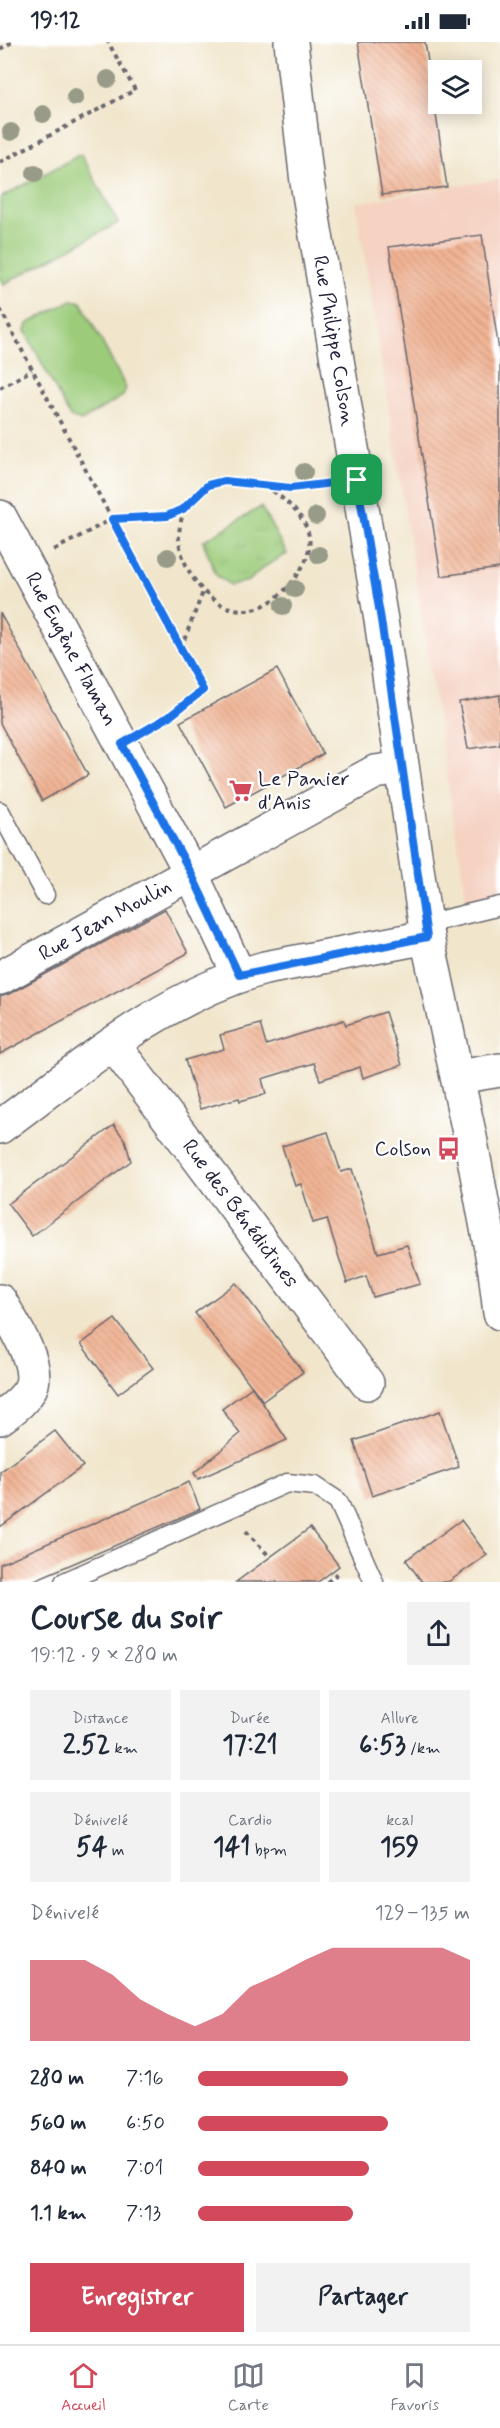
<!DOCTYPE html>
<html lang="fr">
<head>
<meta charset="utf-8">
<style>
	body { margin:0; font-family:Mynerve,sans-serif; background:#f2f2f3; color:#1f2937; height:100vh; display:flex; flex-direction:column; font-size:22px; white-space:nowrap }
	* { box-sizing:border-box; margin:0 }
	p { font-size:20px; color:#747a83 }
	.icon { flex:none; width:33px; height:33px; fill:none; stroke:currentColor; stroke-width:2; stroke-linecap:round; stroke-linejoin:round }
	.map { position:relative; height:1540px; overflow:hidden }
	.sheet { display:flex; flex-direction:column; background:#fff; flex:1 }
	.sheet>* { flex:none }
	.fabs { position:absolute; left:428px; top:18px; display:grid; gap:12px }
	.fabs a { display:grid; place-items:center; width:54px; height:54px; border-radius:0px; background:#fff; box-shadow:0 3px 15px #0003; font-size:30px }
	.pin { position:absolute; display:grid; place-items:center; width:51px; height:51px; color:#fff; margin:-26px; border-radius:12px; box-shadow:0 3px 9px #0006 }
	.round { display:grid; place-items:center; flex:none; width:63px; height:63px; border-radius:0px; background:#f2f2f3 }
	.head { display:flex; align-items:center; justify-content:space-between; height:102px; padding:0 30px }
	h1 { font-size:33px; font-weight:700; line-height:45px }
	.stats { display:grid; grid-template-columns:repeat(3,1fr); gap:9px; height:102px; padding:6px 30px }
	.stats div { display:grid; align-content:center; border-radius:0px; background:#f2f2f3; text-align:center }
	.stats b { font-size:26px; font-weight:700 }
	.stats small { font-size:16px; font-weight:400 }
	.stats p { font-size:16px }
	.chart { height:168px; padding:12px 30px }
	.chart p { display:flex; justify-content:space-between }
	.chart svg { width:100%; height:108px; margin-top:6px; fill:#d1495b; opacity:.7 }
	.cta { display:flex; gap:12px; margin-top:auto; padding:12px 30px }
	.cta a { flex:1; height:69px; border-radius:0px; background:#d1495b; color:#fff; font-size:24px; font-weight:700; line-height:69px; text-align:center }
	.cta a+a { background:#f2f2f3; color:#1f2937 }
	ul { padding:0 30px; list-style:none; font-size:20px }
	li { display:grid; grid-template-columns:96px 72px 1fr; align-items:center; height:45px }
	li i { height:15px; border-radius:8px; background:#d1495b }
	.status { display:flex; justify-content:space-between; align-items:center; height:42px; padding:0 30px; background:#fff; direction:ltr }
	.status svg { height:16px; fill:currentColor }
	.tab-bar { display:flex; justify-content:space-around; align-items:center; height:84px; border-top:2px solid #e0e1e3; background:#fff; font-size:16px; color:#747a83 }
	.tab-bar a { display:grid; justify-items:center; gap:3px }
	.tab-bar .active { color:#d1495b }
	.map>svg:first-child { display:block }
	.built { fill:#f5d2c2 }
	.park { fill:url(#park-tufts); stroke:#5f775a; stroke-width:1.5 }
	.pitch { fill:#9ccc7a; stroke:#5f775a; stroke-width:1.5 }
	.building { fill:url(#building-back-hatch) }
	.lines { fill:none; stroke-linecap:round; stroke-linejoin:round }
	.lane-casing { stroke:#6a676e; stroke-width:21 }
	.street-casing { stroke:#6a676e; stroke-width:36 }
	.path { stroke:#6a676e; stroke-width:4; stroke-dasharray:4.5 4.5; stroke-linecap:butt }
	.lane { stroke:#fff; stroke-width:18 }
	.street { stroke:#fff; stroke-width:33 }
	.tree { fill:#979b88 }
	.route-casing { stroke:#fff; stroke-width:12 }
	.route { stroke:#1a73e8; stroke-width:8 }
	.labels { text-anchor:middle; dominant-baseline:central; stroke-width:4.5; stroke-linejoin:round; paint-order:stroke }
	.street-label { font-size:21px; fill:#22223b; stroke:#fff }
	.poi-label { font-size:21px; fill:#22223b; stroke:#fff; text-anchor:start }
</style>
</head>
<body>
<div class="status"><b>19:12</b><svg viewBox="0 0 49 12"><path d="M0 12V9h3v3zM5 12V6h3v6zM10 12V3h3v9zM15 12V0h3v12zM26 1h20v11H26zM47 4h2v5h-2z"/></svg></div>
<div class="map">
<svg width="500" height="1540" viewBox="0 0 500 1540">
	<defs>
		<pattern id="park-tufts" width="24" height="20" patternUnits="userSpaceOnUse" patternTransform="scale(1.5)"><rect width="24" height="20" fill="#9ccc7a"/><path d="M3 7l-1-3M5 7V3M7 7l1-3M15 17l-1-3M17 17v-4M19 17l1-3" fill="none" stroke="#86af6a"/></pattern>
		<pattern id="building-back-hatch" width="6" height="6" patternUnits="userSpaceOnUse" patternTransform="scale(1.5)"><rect width="6" height="6" fill="#f1b494"/><path d="M-1 5l2 2M0 0l6 6M5-1l2 2" fill="none" stroke="#ce9a80"/></pattern>
	</defs>
	<rect width="100%" height="100%" fill="#fff"/>
	<filter id="ink" filterUnits="userSpaceOnUse"><feTurbulence type="fractalNoise" baseFrequency=".0167" numOctaves="2"/><feDisplacementMap in="SourceGraphic" scale="12" xChannelSelector="R" yChannelSelector="G"/><feConvolveMatrix kernelMatrix="1 2 1 2 8 2 1 2 1" color-interpolation-filters="sRGB"/></filter>
	<filter id="wash" filterUnits="userSpaceOnUse"><feTurbulence type="fractalNoise" baseFrequency=".008" numOctaves="4" result="noise"/><feDisplacementMap in="SourceGraphic" scale="24" xChannelSelector="R" yChannelSelector="G"/><feGaussianBlur stdDeviation="1.35" result="paint"/><feColorMatrix in="noise" values="0 0 0 0 0 0 0 0 0 0 0 0 0 0 0 0 0 1.4 0 .05"/><feComposite in="paint" operator="in"/></filter>
	<g filter="url(#wash)">
		<rect width="100%" height="100%" fill="#f1e6cc"/>
		<polygon class="built" points="500,137 500,854 467,861 356,161"/>
		<polygon class="park" points="261,465 287,512 262,526 249,539 230,543 216,533 203,499"/>
		<g class="pitch">
			<polygon points="81,112 118,181 4,242 0,234 0,156"/>
			<polygon points="72,258 81,260 126,346 123,354 81,379 70,375 25,289 27,282"/>
		</g>
		<g id="blocks">
			<g class="building">
				<polygon points="358,0 425,0 447,145 382,153"/>
				<polygon points="482,193 500,316 500,526 441,534 389,205"/>
				<polygon points="0,571 88,733 42,759 0,681"/>
				<polygon points="277,627 323,712 226,765 180,680"/>
				<polygon points="500,653 500,702 468,707 459,660"/>
				<polygon points="165,867 188,911 0,1012 0,955 9,952"/>
				<polygon points="385,970 402,1023 363,1036 360,1025 320,1038 314,1021 262,1037 266,1052 240,1059 239,1056 200,1067 185,1018 224,1007 220,993 260,982 266,1003 344,978 346,983"/>
				<polygon points="114,1083 125,1098 131,1119 32,1194 8,1162"/>
				<polygon points="328,1090 341,1130 352,1127 378,1211 407,1203 420,1242 373,1255 366,1234 347,1241 327,1177 313,1181 301,1142 295,1144 282,1104"/>
				<polygon points="236,1241 303,1330 263,1359 195,1271"/>
				<polygon points="115,1277 153,1326 118,1352 81,1302"/>
				<polygon points="252,1345 287,1398 198,1437 194,1431 240,1392 222,1367"/>
				<polygon points="440,1369 459,1425 372,1454 354,1399"/>
				<polygon points="55,1389 83,1424 0,1485 0,1430"/>
				<polygon points="189,1440 200,1467 30,1540 0,1540 0,1522"/>
				<polygon points="461,1478 487,1513 448,1540 422,1540 406,1518"/>
				<polygon points="310,1486 339,1524 318,1540 236,1540"/>
			</g>
		</g>
	</g>
	<g filter="url(#ink)">
		<use href="#blocks" fill-opacity="0" stroke="#6a676e" stroke-width="1.5"/>
		<g class="lines">
			<defs>
				<g id="lane">
					<polyline points="0,769 45,853"/>
					<polyline points="425,882 500,864"/>
					<polyline points="64,1540 287,1441 315,1444 338,1459 374,1540"/>
				</g>
				<g id="street">
					<path id="s1" d="M 291,0 L 307,140 L 381,578 L 427,895 L 470,1095 L 495,1229 L 500,1271"/>
					<path id="s2" d="M 0,475 L 191,831 L 239,933"/>
					<path id="s3" d="M 0,936 L 375,730 L 402,726"/>
					<path id="s4" d="M 113,1002 L 367,1341"/>
					<polyline points="458,1035 500,1028"/>
					<path d="M 0,1085 C 84,1023 163,954 265,926 L 427,895"/>
					<path d="M 0,1259 C 11,1279 38,1318 32,1342 C 28,1356 11,1368 0,1376"/>
				</g>
			</defs>
			<use href="#lane" class="lane-casing"/>
			<use href="#street" class="street-casing"/>
			<g class="path">
				<polyline points="0,7 12,0"/>
				<polyline points="0,120 135,48 108,0"/>
				<polyline points="0,267 203,648 170,674 152,685"/>
				<polyline points="0,346 32,328"/>
				<path d="M 183,467 C 182,477 178,489 179,499 C 184,536 219,580 260,565 C 284,556 314,520 309,494 C 304,471 282,456 265,443"/>
				<polyline points="54,508 112,477 167,474 183,467 208,443 224,439 291,446 324,442"/>
				<polyline points="181,606 203,550"/>
				<polyline points="246,1489 270,1515"/>
				<polyline points="327,1540 341,1529"/>
			</g>
			<use href="#lane" class="lane"/>
			<use href="#street" class="street"/>
		</g>
		<g class="tree">
			<circle cx="108" cy="37" r="9"/>
			<circle cx="75" cy="55" r="9"/>
			<circle cx="43" cy="72" r="9"/>
			<circle cx="11" cy="90" r="9"/>
			<circle cx="35" cy="131" r="9"/>
			<circle cx="304" cy="430" r="9"/>
			<circle cx="316" cy="474" r="9"/>
			<circle cx="319" cy="513" r="9"/>
			<circle cx="168" cy="515" r="9"/>
			<circle cx="295" cy="547" r="9"/>
			<circle cx="283" cy="564" r="9"/>
		</g>
	</g>
	<g class="lines" filter="url(#ink)">
		<defs>
			<polygon id="route" points="357,438 381,578 427,895 239,933 191,831 122,702 170,674 203,648 112,477 167,474 183,467 208,443 224,439 291,446"/>
		</defs>
		<use href="#route" class="route-casing"/>
		<use href="#route" class="route"/>
	</g>
	<defs>
		<symbol id="supermarket-bare" viewBox="-9 -9 18 18"><path d="M-6-5.5h2.5l.6 2H6L4.5 2H-2.5L-4.4-4H-6ZM-1.5 3.2a1.3 1.3 0 1 0 .1 0ZM3 3.2a1.3 1.3 0 1 0 .1 0Z" fill="#d1495b" stroke="#fff" stroke-width="2.5" paint-order="stroke"/></symbol>
		<symbol id="bus-bare" viewBox="-9 -9 18 18"><path d="M-5-6H5V4H4V6H2V4H-2V6H-4V4H-5ZM-3.5-4V0h7V-4ZM-3.5 1.2v1.5H-2V1.2ZM2 1.2v1.5H3.5V1.2Z" fill="#d1495b" stroke="#fff" stroke-width="2.5" paint-order="stroke"/></symbol>
	</defs>
	<g fill-rule="evenodd">
		<use href="#supermarket-bare" x="224" y="732" width="33" height="33"/>
		<use href="#bus-bare" x="432" y="1090" width="33" height="33"/>
	</g>
	<g class="labels">
		<g class="street-label">
			<text stroke="none"><textPath href="#s1" startOffset="302">Rue Philippe Colson</textPath></text>
			<text stroke="none"><textPath href="#s2" startOffset="150">Rue Eugène Flaman</textPath></text>
			<text stroke="none"><textPath href="#s3" startOffset="120">Rue Jean Moulin</textPath></text>
			<text stroke="none"><textPath href="#s4" startOffset="212">Rue des Bénédictines</textPath></text>
		</g>
		<g class="poi-label">
			<text x="258" y="737">Le Panier<tspan x="258" dy="24">d'Anis</tspan></text>
			<text x="431" y="1107" text-anchor="end">Colson</text>
		</g>
	</g>
</svg>
<div class="fabs">
<a><svg class="icon" aria-label="layers" viewBox="0 0 24 24"><path d="M12 4l9 5-9 5-9-5zM3 14l9 5 9-5"/></svg></a>
</div>
<div class="pin" style="left:357px;top:438px;background:#1e9e55"><svg class="icon" aria-label="arrive" viewBox="0 0 24 24"><path d="M6 21V4h12l-3 4 3 4H6"/></svg></div>
</div>
<section class="sheet">
<div class="head"><div><h1>Course du soir</h1><p>19:12 · 9 × 280 m</p></div><a class="round"><svg class="icon" aria-label="share" viewBox="0 0 24 24"><path d="M12 15V3M7 8l5-5 5 5M5 13v7h14v-7"/></svg></a></div>
<div class="stats">
<div><p>Distance</p><b>2.52<small> km</small></b></div>
<div><p>Durée</p><b>17:21</b></div>
<div><p>Allure</p><b>6:53<small> /km</small></b></div>
</div>
<div class="stats">
<div><p>Dénivelé</p><b>54<small> m</small></b></div>
<div><p>Cardio</p><b>141<small> bpm</small></b></div>
<div><p>kcal</p><b>159</b></div>
</div>
<div class="chart"><p><span>Dénivelé</span>129–135 m</p>
<svg viewBox="0 0 160 44" preserveAspectRatio="none"><path d="M0 44V11L10 11L20 11L30 17L40 27L50 33L60 38L70 33L80 22L90 17L100 11L110 6L120 6L130 6L140 6L150 6L160 11V44z"/></svg>
</div>
<ul>
<li><b>280 m</b>7:16<i style="width:55%"></i></li>
<li><b>560 m</b>6:50<i style="width:70%"></i></li>
<li><b>840 m</b>7:01<i style="width:63%"></i></li>
<li><b>1.1 km</b>7:13<i style="width:57%"></i></li>
</ul>
<div class="cta"><a>Enregistrer</a><a>Partager</a></div>
</section>
<nav class="tab-bar">
<a class="active"><svg class="icon" aria-label="home" viewBox="0 0 24 24"><path d="M3 11l9-7 9 7M6 9v11h12V9"/></svg>Accueil</a>
<a><svg class="icon" aria-label="map" viewBox="0 0 24 24"><path d="M3 6l6-2 6 2 6-2v14l-6 2-6-2-6 2zM9 4v14M15 6v14"/></svg>Carte</a>
<a><svg class="icon" aria-label="saved" viewBox="0 0 24 24"><path d="M7 4h10v16l-5-4-5 4z"/></svg>Favoris</a>
</nav>
</body>
</html>
